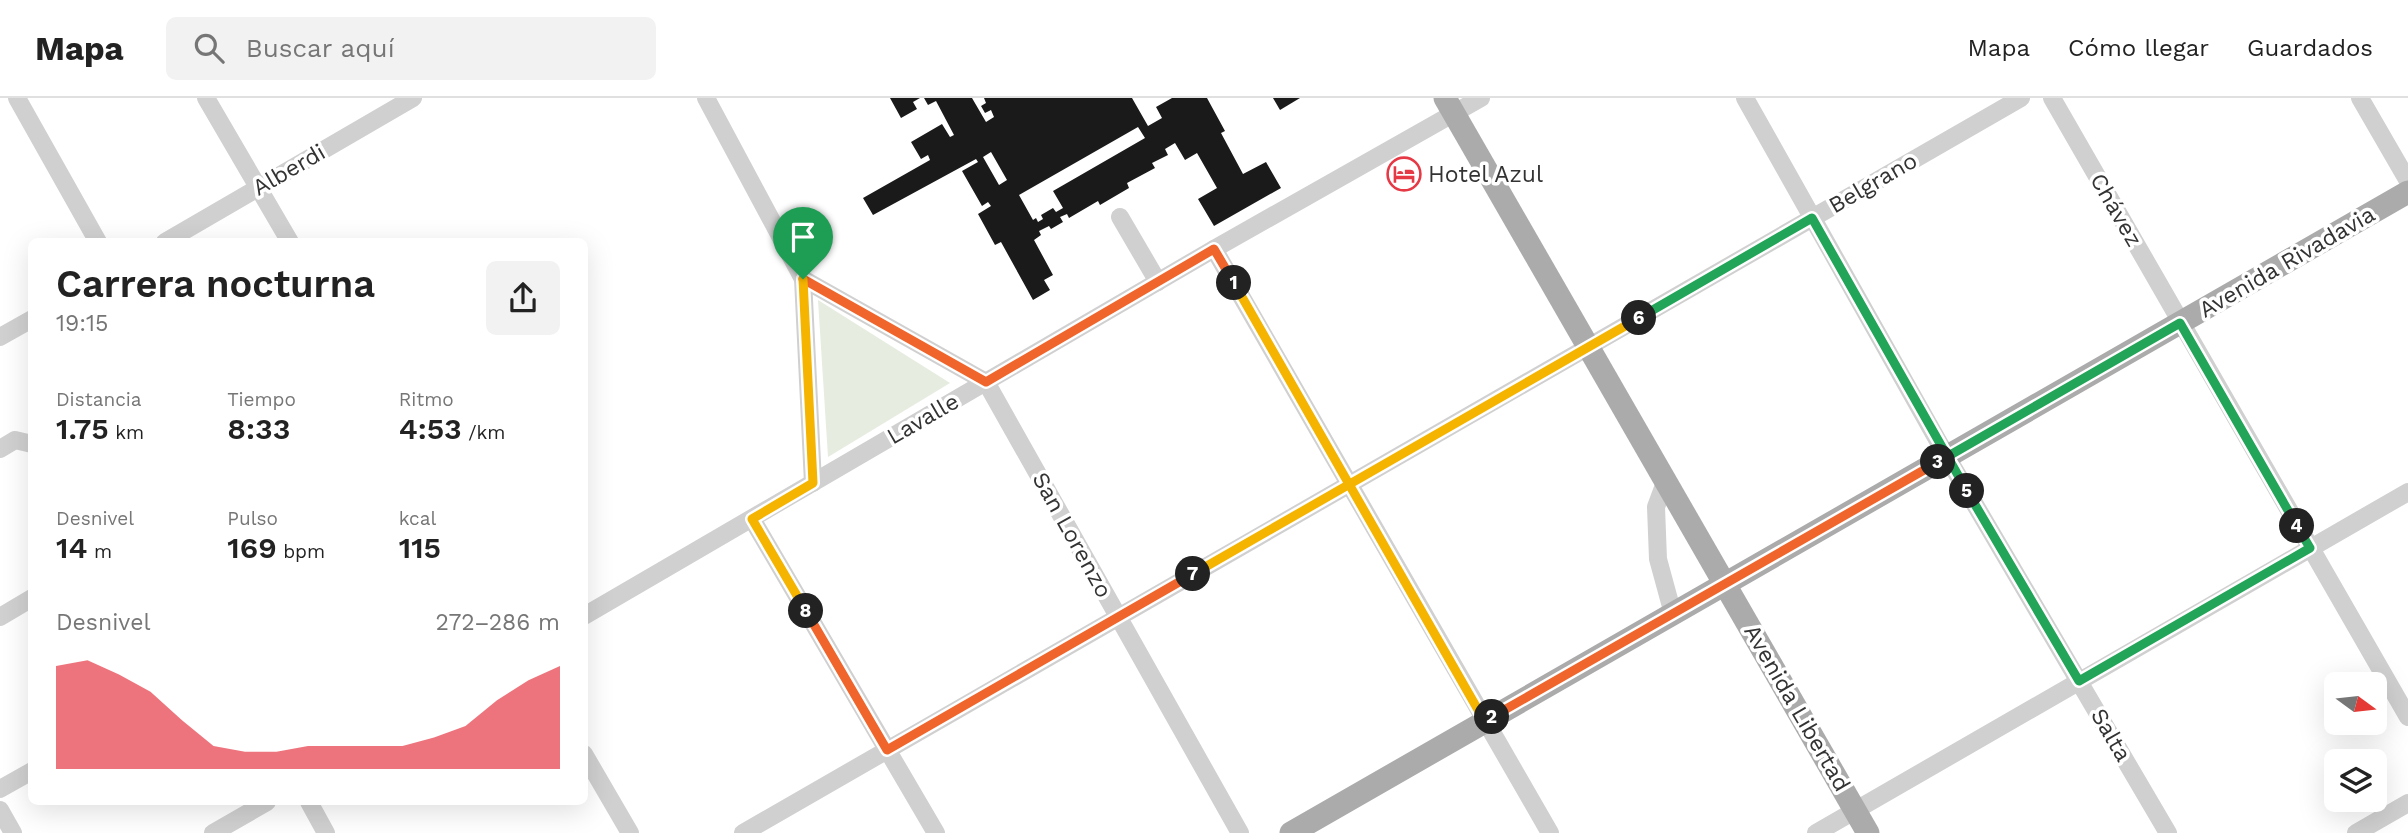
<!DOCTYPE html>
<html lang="es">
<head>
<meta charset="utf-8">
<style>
	body { margin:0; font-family:"Work Sans",sans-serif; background:#f2f2f2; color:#222; height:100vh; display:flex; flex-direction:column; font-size:26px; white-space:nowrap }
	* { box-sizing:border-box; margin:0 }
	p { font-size:23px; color:#767676 }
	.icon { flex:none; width:38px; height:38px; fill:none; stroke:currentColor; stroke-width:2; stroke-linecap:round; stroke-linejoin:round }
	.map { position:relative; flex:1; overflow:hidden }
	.details { position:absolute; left:28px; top:140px; width:560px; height:567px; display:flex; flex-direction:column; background:#fff; border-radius:10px; box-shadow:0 7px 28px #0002 }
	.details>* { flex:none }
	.needle { width:46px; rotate:105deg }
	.controls { position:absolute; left:2324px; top:574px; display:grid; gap:14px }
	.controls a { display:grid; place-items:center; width:63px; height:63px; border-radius:10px; background:#fff; box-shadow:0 7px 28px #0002; font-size:35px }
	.pin { position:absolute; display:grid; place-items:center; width:60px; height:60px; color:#fff; margin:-72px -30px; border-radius:50% 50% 50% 0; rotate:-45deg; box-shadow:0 0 7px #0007 }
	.pin .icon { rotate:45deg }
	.km { position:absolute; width:35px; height:35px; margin:-18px; border-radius:50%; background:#222; color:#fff; font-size:19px; line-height:35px; text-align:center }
	.round { display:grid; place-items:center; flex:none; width:74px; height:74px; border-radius:10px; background:#f2f2f2 }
	.head { display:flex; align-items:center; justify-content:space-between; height:119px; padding:0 28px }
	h1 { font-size:38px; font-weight:600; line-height:52px }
	.stats { display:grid; grid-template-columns:repeat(3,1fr); gap:10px; height:119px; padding:7px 28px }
	.stats div { display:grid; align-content:center }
	.stats b { font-size:30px; font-weight:600 }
	.stats small { font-size:19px; font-weight:400 }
	.stats p { font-size:19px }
	.chart { height:196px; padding:14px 28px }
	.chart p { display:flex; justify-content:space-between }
	.chart svg { width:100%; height:126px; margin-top:7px; fill:#e63946; opacity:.7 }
	header { display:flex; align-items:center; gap:42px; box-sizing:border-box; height:98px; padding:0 35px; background:#fff; border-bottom:2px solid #e0e0e0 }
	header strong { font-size:33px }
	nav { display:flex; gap:38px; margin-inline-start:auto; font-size:24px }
	.search { width:490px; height:63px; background:#f2f2f2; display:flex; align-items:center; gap:18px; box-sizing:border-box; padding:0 24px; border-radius:10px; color:#767676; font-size:26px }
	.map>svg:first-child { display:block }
	.green { fill:#e6ecdf }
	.building { fill:#1a1a1a; fill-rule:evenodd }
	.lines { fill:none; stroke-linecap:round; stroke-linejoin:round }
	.minor { stroke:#d0d0d0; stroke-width:18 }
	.major { stroke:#ababab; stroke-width:23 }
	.split-1-casing { stroke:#fff; stroke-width:14 }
	.split-2-casing { stroke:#fff; stroke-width:14 }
	.split-3-casing { stroke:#fff; stroke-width:14 }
	.split-4-casing { stroke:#fff; stroke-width:14 }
	.split-5-casing { stroke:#fff; stroke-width:14 }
	.split-6-casing { stroke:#fff; stroke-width:14 }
	.split-7-casing { stroke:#fff; stroke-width:14 }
	.split-8-casing { stroke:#fff; stroke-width:14 }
	.split-9-casing { stroke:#fff; stroke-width:14 }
	.split-1 { stroke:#f0652b; stroke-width:9 }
	.split-2 { stroke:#f5b400; stroke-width:9 }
	.split-3 { stroke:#f0652b; stroke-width:9 }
	.split-4 { stroke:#22a559; stroke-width:9 }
	.split-5 { stroke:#22a559; stroke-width:9 }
	.split-6 { stroke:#22a559; stroke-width:9 }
	.split-7 { stroke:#f5b400; stroke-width:9 }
	.split-8 { stroke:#f0652b; stroke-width:9 }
	.split-9 { stroke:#f5b400; stroke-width:9 }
	.labels { text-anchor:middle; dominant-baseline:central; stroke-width:7; stroke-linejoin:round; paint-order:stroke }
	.street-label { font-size:23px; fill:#333; stroke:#fff }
	.poi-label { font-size:23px; fill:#333; stroke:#fff; text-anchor:start }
</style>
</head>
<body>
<header>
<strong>Mapa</strong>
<div class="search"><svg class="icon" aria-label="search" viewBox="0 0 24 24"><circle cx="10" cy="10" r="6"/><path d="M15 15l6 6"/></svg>Buscar aquí</div>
<nav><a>Mapa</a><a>Cómo llegar</a><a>Guardados</a></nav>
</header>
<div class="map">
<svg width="2408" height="735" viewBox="0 0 2408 735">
	<rect width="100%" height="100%" fill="#fff"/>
	<polygon class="green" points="818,202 950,285 828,359"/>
	<g class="building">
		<polygon points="890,0 920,0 913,4 917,11 901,20"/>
		<path d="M 924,0 L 972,0 L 986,24 L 994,19 L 991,12 L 985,15 L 981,8 L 986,5 L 984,0 L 1132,0 L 1148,28 L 1162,20 L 1156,9 L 1172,0 L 1207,0 L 1225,33 L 1221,35 L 1243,76 L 1266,64 L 1281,90 L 1214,128 L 1198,101 L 1217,90 L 1197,55 L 1185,62 L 1175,45 L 1165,51 L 1168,57 L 1152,65 L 1155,70 L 1127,85 L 1129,90 L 1100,107 L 1098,103 L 1069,120 L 1067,116 L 1060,119 L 1063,124 L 1051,131 L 1049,128 L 1039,133 L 1041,137 L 1034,142 L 1053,177 L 1044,182 L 1050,192 L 1033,202 L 1001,144 L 995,147 L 978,116 L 991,108 L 988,104 L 982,108 L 962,73 L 978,64 L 976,61 L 873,117 L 863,100 L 930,62 L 928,57 L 921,61 L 911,44 L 942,26 L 950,39 L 954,37 L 936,3 L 928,7 ZM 1138,29 L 1145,40 L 1053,93 L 1063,110 L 1056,114 L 1053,110 L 1041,117 L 1043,121 L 1038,124 L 1036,120 L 1033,122 L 1019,97 ZM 991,54 L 1007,82 L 999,87 L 983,59 Z"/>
		<polygon points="1273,0 1300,0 1280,12"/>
	</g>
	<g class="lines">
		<g class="minor">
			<polyline points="17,0 98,144"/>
			<polyline points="206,0 290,144"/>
			<polyline points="706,0 803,181 813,385"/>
			<polyline points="1745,0 1947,359 2168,735"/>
			<polyline points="2052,0 2408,619"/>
			<polyline points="2360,0 2408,83"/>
			<polyline points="1120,119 1158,184"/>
			<polyline points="165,144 413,0"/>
			<polyline points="1214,151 1550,735"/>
			<polyline points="803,181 986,284 1240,735"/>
			<polyline points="0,239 32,221"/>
			<polyline points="0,351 15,342 32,346"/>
			<polyline points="1666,382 1656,409 1658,461 1673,516"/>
			<polyline points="752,421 936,735"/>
			<polyline points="584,518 1214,151 1481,0"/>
			<polyline points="0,519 32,500"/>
			<polyline points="584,656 630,735"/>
			<polyline points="0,691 32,673"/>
			<polyline points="309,704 326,735"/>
			<polyline points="0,712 13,735"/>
			<polyline points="213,735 267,704"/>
			<polyline points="743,735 2021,0"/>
			<polyline points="1816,735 2408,394"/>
			<polyline points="2356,735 2408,705"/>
		</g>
		<g class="major">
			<polyline points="1445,0 1868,735"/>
			<polyline points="1291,735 2408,94"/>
		</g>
	</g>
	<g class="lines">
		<defs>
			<polyline id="split-1" points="803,181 986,284 1214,151 1234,185"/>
			<polyline id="split-2" points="1234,185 1485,624 1492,619"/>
			<polyline id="split-3" points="1492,619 1938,364"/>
			<polyline id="split-4" points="1938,364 2180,225 2297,428"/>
			<polyline id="split-5" points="1967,393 2079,583 2310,450 2297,428"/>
			<polyline id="split-6" points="1639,220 1812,120 1967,393"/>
			<polyline id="split-7" points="1193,476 1639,220"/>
			<polyline id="split-8" points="806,513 887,652 1193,476"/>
			<polyline id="split-9" points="803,181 813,385 752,421 806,513"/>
		</defs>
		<use href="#split-1" class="split-1-casing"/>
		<use href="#split-2" class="split-2-casing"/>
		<use href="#split-3" class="split-3-casing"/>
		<use href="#split-4" class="split-4-casing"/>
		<use href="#split-5" class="split-5-casing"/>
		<use href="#split-6" class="split-6-casing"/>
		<use href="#split-7" class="split-7-casing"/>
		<use href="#split-8" class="split-8-casing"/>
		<use href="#split-9" class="split-9-casing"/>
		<use href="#split-1" class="split-1"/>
		<use href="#split-2" class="split-2"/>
		<use href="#split-3" class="split-3"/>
		<use href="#split-4" class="split-4"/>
		<use href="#split-5" class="split-5"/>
		<use href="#split-6" class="split-6"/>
		<use href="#split-7" class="split-7"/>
		<use href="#split-8" class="split-8"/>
		<use href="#split-9" class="split-9"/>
	</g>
	<defs>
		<symbol id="hotel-ring" viewBox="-11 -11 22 22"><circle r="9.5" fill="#fff" stroke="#e63946" stroke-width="1.5"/><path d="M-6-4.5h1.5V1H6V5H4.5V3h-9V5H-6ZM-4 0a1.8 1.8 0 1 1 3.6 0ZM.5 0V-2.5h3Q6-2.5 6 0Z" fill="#e63946"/></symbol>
	</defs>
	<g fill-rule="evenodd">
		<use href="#hotel-ring" x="1385" y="57" width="38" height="38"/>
	</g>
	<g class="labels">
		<g class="street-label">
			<text transform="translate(289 72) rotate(-30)">Alberdi</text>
			<text transform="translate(1873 85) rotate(-30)">Belgrano</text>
			<text transform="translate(2116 112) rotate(60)">Chávez</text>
			<text transform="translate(2287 164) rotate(-30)">Avenida Rivadavia</text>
			<text transform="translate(923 321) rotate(-30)">Lavalle</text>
			<text transform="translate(1072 437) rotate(61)">San Lorenzo</text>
			<text transform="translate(1797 610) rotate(60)">Avenida Libertad</text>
			<text transform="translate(2111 637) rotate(60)">Salta</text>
		</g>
		<g class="poi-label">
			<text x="1428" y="76">Hotel Azul</text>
		</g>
	</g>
</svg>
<div class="controls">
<a><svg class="needle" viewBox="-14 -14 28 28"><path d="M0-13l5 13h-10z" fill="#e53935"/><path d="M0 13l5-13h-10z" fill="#767676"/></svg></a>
<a><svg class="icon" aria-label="layers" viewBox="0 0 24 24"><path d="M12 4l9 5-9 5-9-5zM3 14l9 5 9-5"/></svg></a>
</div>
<div class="pin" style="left:803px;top:181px;background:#1e9e55"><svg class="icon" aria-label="arrive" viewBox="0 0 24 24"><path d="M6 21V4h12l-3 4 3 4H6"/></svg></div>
<b class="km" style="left:1234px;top:185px">1</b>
<b class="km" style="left:1492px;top:619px">2</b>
<b class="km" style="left:1938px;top:364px">3</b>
<b class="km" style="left:2297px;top:428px">4</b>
<b class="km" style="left:1967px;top:393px">5</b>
<b class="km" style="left:1639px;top:220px">6</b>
<b class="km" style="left:1193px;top:476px">7</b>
<b class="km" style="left:806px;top:513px">8</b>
<section class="details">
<div class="head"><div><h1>Carrera nocturna</h1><p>19:15</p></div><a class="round"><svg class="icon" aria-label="share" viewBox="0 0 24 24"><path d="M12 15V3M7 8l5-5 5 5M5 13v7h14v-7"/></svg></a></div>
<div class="stats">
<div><p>Distancia</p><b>1.75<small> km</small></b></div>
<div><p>Tiempo</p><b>8:33</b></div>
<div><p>Ritmo</p><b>4:53<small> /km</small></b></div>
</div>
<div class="stats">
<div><p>Desnivel</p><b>14<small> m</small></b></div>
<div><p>Pulso</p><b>169<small> bpm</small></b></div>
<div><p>kcal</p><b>115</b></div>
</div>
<div class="chart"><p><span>Desnivel</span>272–286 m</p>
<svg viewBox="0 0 160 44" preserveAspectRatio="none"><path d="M0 44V8L10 6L20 11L30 17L40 27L50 36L60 38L70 38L80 36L90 36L100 36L110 36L120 33L130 29L140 20L150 13L160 8V44z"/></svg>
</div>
</section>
</div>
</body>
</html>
